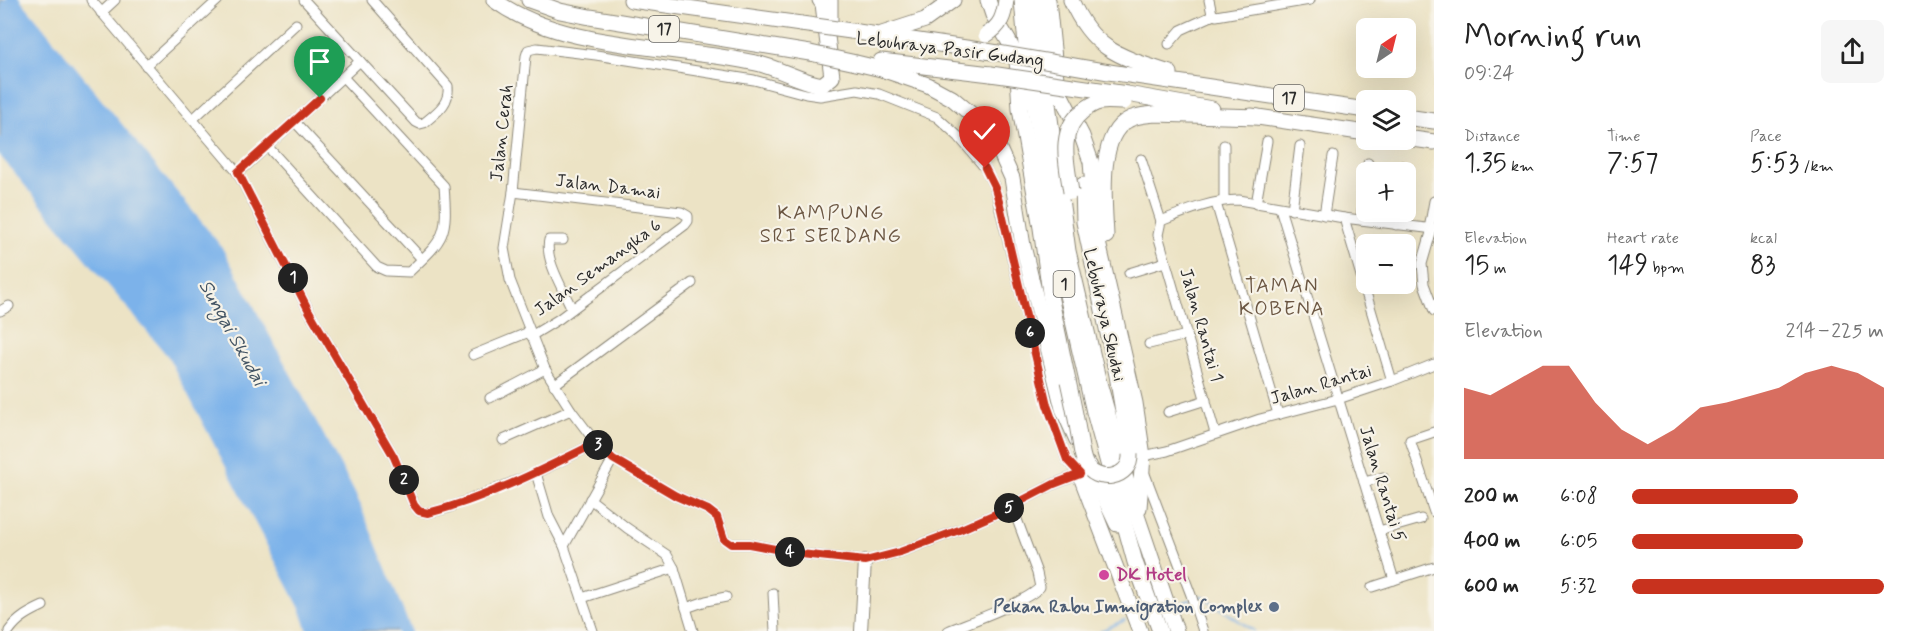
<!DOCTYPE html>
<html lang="en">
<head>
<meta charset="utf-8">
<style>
	body { margin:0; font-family:Mynerve,sans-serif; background:#f6f6f6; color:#222; height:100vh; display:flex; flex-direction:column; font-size:22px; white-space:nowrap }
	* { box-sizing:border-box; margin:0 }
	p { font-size:20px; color:#767676 }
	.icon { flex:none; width:33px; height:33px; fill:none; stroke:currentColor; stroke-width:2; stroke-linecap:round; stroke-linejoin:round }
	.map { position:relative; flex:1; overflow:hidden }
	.side { display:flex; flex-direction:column; background:#fff; width:480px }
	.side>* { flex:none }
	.needle { width:39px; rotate:35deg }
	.fabs { position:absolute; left:1356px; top:18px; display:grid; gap:12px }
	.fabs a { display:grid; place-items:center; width:60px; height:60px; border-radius:9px; background:#fff; box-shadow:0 6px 24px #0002; font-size:30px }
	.pin { position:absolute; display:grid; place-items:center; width:51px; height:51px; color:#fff; margin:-62px -26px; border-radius:50% 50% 50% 0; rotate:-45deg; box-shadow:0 0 6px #0007 }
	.pin .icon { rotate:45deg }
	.km { position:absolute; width:30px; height:30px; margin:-15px; border-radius:50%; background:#222; color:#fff; font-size:16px; line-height:30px; text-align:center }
	.round { display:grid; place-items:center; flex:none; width:63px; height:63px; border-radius:9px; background:#f6f6f6 }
	.headline { display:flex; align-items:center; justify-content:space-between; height:102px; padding:0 30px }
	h1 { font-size:33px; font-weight:600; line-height:45px }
	.figures { display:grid; grid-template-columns:repeat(3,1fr); gap:9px; height:102px; padding:6px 30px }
	.figures div { display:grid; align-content:center }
	.figures b { font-size:26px; font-weight:600 }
	.figures small { font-size:16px; font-weight:400 }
	.figures p { font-size:16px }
	.chart { height:168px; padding:12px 30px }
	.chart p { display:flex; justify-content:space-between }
	.chart svg { width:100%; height:108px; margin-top:6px; fill:#c8321e; opacity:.7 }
	ul { padding:0 30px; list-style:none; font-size:20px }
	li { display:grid; grid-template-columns:96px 72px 1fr; align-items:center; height:45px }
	li i { height:15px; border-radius:8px; background:#c8321e }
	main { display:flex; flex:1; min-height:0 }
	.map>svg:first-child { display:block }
	.water { fill:#7cb2ea; stroke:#546e8a; stroke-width:1.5 }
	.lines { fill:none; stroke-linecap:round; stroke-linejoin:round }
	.stream { stroke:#7cb2ea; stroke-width:2 }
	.river { stroke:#7cb2ea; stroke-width:14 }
	.minor-casing { stroke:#8c8778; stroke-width:11 }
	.tertiary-casing { stroke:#8c8778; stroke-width:14 }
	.trunk-casing { stroke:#8c8778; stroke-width:17 }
	.minor { stroke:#fff; stroke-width:9 }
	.tertiary { stroke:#fff; stroke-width:12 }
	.trunk { stroke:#fff; stroke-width:15 }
	.trunk-bridge-casing { stroke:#8c8778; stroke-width:17; stroke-linecap:butt }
	.trunk-bridge { stroke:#fff; stroke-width:15 }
	.route-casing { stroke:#fff; stroke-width:12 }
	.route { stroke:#c8321e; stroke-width:8 }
	.hotel-dot { fill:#d1479c; stroke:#f7f3e8; stroke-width:2 }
	.service-dot { fill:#5c6f8a; stroke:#f7f3e8; stroke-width:2 }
	.labels { text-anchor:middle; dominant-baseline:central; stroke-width:4.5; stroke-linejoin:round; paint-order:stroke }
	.shield { fill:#f7f3e8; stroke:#686764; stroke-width:1.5 }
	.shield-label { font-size:16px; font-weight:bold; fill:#2b2b2b }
	.street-label { font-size:18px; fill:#2b2b2b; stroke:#f7f3e8 }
	.hotel-label { font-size:18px; font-weight:bold; fill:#b23c85; stroke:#f7f3e8; text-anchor:start }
	.service-label { font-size:18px; font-weight:bold; fill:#4e5e75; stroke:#f7f3e8; text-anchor:end }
	.neighbourhood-label { font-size:20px; letter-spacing:1.5px; fill:#6b5642; stroke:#f7f3e8 }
	.water-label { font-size:20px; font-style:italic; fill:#435464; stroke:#f7f3e8 }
</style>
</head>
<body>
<main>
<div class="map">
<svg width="1434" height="631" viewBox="0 0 1434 631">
	<rect width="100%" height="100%" fill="#f7f3e8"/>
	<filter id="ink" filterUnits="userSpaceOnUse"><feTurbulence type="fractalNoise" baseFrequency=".0167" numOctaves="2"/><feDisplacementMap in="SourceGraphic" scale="12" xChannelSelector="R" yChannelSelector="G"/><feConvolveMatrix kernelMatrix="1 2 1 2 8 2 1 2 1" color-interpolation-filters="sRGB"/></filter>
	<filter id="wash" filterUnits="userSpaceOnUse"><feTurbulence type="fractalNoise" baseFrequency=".008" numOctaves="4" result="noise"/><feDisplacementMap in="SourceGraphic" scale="24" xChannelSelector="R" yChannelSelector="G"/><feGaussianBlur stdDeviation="1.35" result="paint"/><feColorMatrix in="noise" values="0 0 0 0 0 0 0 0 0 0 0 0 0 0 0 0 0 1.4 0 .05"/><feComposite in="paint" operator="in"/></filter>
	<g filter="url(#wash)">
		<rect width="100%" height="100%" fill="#ece3c5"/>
		<polygon class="water" points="0,0 12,0 216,251 349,496 404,631 315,631 307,607 174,353 0,145"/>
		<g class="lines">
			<g class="stream">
				<polyline points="1196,598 1202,596 1254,631"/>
				<polyline points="1182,603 1191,600"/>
				<polyline points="1101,631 1125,620"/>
			</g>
			<g class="river">
				<polyline points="12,0 216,251 349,496 404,631"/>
				<polyline points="0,145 174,353 307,607 315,631"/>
			</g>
		</g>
	</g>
	<g filter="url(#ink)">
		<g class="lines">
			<defs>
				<g id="minor">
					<polyline points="91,0 238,173 309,311 394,457 414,505 419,511 428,513 448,508 536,473 596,443"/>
					<path d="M 304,0 L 416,122 L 420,124 L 424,123 C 437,112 450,104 448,86 L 372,0"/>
					<polyline points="833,0 833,27"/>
					<polyline points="1209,0 1212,14 1216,16 1310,0"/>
					<polyline points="101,13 115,0"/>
					<polyline points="1169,44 1181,30 1214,15"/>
					<polygon points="537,48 596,55 754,80 806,94 820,96 857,90 879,94 937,117 959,137 985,168 995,188 1048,405 1067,460 1080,474 1054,484 1000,512 959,530 900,552 865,561 801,554 749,544 731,544 724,539 717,517 708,510 676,496 613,459 596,443 571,410 545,369 510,280 504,248 513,192 526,56 528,50"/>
					<polyline points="146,66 218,0"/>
					<polyline points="193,119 296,24"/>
					<polyline points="294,121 422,259"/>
					<polyline points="1224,145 1224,200"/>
					<path d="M 267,146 L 377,267 L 386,271 L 409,272 C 445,238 448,236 444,186 L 343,77"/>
					<polyline points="1141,159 1161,221"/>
					<polyline points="1367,172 1368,163"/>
					<polyline points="1401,172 1402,166"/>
					<polyline points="238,173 360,61"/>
					<polyline points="513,192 681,212 688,216 688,221 685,225 559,319 531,336"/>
					<polyline points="1216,203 1278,414"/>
					<polyline points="1256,204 1267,141"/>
					<polyline points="1280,208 1394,580"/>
					<polyline points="1292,210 1300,146"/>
					<polyline points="1324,215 1333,156"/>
					<polyline points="1344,218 1392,381"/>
					<polyline points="1361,220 1366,176"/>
					<polyline points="1396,225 1397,212"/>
					<polyline points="1429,229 1434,201"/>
					<polyline points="1432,229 1422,264 1424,284 1434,311"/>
					<path d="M 563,240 L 549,240 C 544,259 564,291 572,309"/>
					<polyline points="1129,273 1165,262"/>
					<polyline points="0,311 9,306"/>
					<polyline points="1149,344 1187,335"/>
					<polyline points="473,355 529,332"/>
					<polyline points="554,385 692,283"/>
					<polyline points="490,398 545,369"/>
					<polyline points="1168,412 1206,400"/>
					<polyline points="1434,432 1410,440 1434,512"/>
					<path d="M 1215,433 L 1158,235 L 1161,221 C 1186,211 1212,200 1239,200 L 1344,218 L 1434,229"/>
					<polyline points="503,440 571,410"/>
					<polyline points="1143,456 1167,451 1260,419 1338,399 1392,381 1434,364"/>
					<polyline points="536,473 549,517 564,546 593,631"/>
					<polyline points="1145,474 1191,595 1203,631"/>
					<polyline points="1364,482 1383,477"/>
					<polyline points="590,499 627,528 667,555 674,568 693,631"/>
					<polyline points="1379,531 1421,519"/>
					<polyline points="564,546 613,459"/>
					<polyline points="1372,587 1434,567"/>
					<polyline points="773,593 775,631"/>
					<polyline points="582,598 674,568"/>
					<polyline points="686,608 706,601 726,597"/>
					<path d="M 9,631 C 18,618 30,612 43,606"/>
					<path d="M 948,631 C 969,622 1027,602 1040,587 L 1037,573 L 1012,506"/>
				</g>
				<polyline id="tertiary" points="861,631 865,561"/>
				<g id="trunk">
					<path d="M 494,0 C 563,51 675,45 756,63 C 779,68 799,81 822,85 L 832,77 L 823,4 L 820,0"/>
					<polyline points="529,0 560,11 590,17 810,53"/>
					<polyline points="631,0 801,24"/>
					<polyline points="988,0 993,15 1008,40 1017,58 1020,109 1041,228 1051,300 1068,381"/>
					<polyline points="1022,0 1028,67 1061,269 1094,412 1135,562 1160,631"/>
					<polyline points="1034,0 1068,251 1098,379 1133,504 1176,631"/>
					<polyline points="1048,0 1057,88 1082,136 1091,162 1097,238 1135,403 1143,456 1139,508"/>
					<path d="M 1071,0 C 1093,51 1121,57 1170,73"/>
					<polyline points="851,31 986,51"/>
					<polyline points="882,34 925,20 953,0"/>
					<polyline points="881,61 991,74"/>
					<polyline points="856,63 894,72"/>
					<polyline points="884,70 928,85 952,98 978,120 999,149 1012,178 1023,246 1063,409 1077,440"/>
					<polyline points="1109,72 1366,110"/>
					<polyline points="1127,94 1212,109"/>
					<polyline points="1251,116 1366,133"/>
					<polyline points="1406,117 1434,121"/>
					<polyline points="1406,138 1434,142"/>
					<polyline points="1083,185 1084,222 1117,375 1130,454"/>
					<path d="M 1106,236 C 1105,206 1096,136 1128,120 C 1136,115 1146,115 1155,114 L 1258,117"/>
					<polyline points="1089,465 1117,524"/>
					<polyline points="1080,474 1140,631"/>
				</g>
			</defs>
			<use href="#minor" class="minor-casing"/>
			<use href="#tertiary" class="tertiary-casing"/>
			<use href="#trunk" class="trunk-casing"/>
			<use href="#minor" class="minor"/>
			<use href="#tertiary" class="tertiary"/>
			<use href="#trunk" class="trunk"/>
			<defs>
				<g id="trunk-bridge">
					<polyline points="801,24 851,31"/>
					<path d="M 986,35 C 1001,26 1004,16 1006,0"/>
					<polyline points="986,51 1109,72"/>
					<polyline points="810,53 856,63"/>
					<polyline points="991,74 1127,94"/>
					<path d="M 1071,192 C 1067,164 1057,131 1083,111 C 1088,107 1093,103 1100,102 C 1107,101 1116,102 1124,102"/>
					<path d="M 1068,381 C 1072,399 1076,417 1079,436 C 1081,445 1081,454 1085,463 C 1095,485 1132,479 1130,454"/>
				</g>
			</defs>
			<use href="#trunk-bridge" class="trunk-bridge-casing"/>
			<use href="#trunk-bridge" class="trunk-bridge"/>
		</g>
	</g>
	<g class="lines" filter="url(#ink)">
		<defs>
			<path id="route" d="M 320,98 L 238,172 L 309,311 L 394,457 L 414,505 L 419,511 L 428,513 C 487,498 542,470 596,443 L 613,459 L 676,496 L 708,510 L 717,517 L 724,539 L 731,544 L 749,544 L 801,554 L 865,561 L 900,552 L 959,530 L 1000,512 L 1054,484 L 1080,474 L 1067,460 L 1047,405 L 1000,205 L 995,188 L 985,168"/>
		</defs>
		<use href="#route" class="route-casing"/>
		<use href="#route" class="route"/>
	</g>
	<circle class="hotel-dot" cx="1104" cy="575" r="6"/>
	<circle class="service-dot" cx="1274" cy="607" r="6"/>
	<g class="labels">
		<g class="shield">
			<rect x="649" y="16" width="30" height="26" rx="4.5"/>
			<rect x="1274" y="85" width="30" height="26" rx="4.5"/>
			<rect x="1053.5" y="271" width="21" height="26" rx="4.5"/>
		</g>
		<g class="shield-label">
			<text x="664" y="29">17</text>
			<text x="1289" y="98">17</text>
			<text x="1064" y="284">1</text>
		</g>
		<g class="street-label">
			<text transform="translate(950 50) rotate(7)">Lebuhraya Pasir Gudang</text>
			<text transform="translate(502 133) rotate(-84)">Jalan Cerah</text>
			<text transform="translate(608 187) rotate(7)">Jalan Damai</text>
			<text transform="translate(598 268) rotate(-36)">Jalan Semangka 6</text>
			<text transform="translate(1104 315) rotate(77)">Lebuhraya Skudai</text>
			<text transform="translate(1201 325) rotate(74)">Jalan Rantai 1</text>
			<text transform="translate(1321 385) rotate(-16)">Jalan Rantai</text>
			<text transform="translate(1382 484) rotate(73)">Jalan Rantai 5</text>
		</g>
		<g class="hotel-label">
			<text x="1116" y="575">DK Hotel</text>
		</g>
		<g class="service-label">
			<text x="1262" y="607">Pekan Rabu Immigration Complex</text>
		</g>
		<g class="neighbourhood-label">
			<text x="831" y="213">KAMPUNG<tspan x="831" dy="23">SRI SERDANG</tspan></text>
			<text x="1282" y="286">TAMAN<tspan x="1282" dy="23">KOBENA</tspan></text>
		</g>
		<g class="water-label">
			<text transform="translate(232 333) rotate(61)">Sungai Skudai</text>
		</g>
	</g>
</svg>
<div class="fabs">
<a><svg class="needle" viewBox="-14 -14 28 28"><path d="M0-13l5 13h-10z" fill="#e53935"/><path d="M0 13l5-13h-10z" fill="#767676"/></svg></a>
<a><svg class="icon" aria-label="layers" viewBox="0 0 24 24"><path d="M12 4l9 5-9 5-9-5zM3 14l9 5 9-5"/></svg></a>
<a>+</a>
<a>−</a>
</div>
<div class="pin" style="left:320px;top:98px;background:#1e9e55"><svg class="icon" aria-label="arrive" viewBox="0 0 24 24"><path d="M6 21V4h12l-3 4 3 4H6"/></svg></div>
<div class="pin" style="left:985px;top:168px;background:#d93025"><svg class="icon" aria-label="check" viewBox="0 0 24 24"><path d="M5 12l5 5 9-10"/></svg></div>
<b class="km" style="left:293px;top:278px">1</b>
<b class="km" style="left:404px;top:480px">2</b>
<b class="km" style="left:598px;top:445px">3</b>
<b class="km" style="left:790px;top:552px">4</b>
<b class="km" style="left:1009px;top:508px">5</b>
<b class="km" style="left:1030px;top:333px">6</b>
</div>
<section class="side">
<div class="headline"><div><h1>Morning run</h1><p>09:24</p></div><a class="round"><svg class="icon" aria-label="share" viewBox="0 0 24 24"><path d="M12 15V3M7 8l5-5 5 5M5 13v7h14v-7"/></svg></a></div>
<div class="figures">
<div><p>Distance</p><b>1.35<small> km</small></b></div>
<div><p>Time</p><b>7:57</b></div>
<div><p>Pace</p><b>5:53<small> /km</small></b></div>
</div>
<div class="figures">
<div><p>Elevation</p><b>15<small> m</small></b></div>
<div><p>Heart rate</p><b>149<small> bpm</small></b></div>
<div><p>kcal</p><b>83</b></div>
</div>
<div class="chart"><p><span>Elevation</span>214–225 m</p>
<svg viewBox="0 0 160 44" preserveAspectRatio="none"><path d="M0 44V15L10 18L20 12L30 6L40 6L50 21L60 32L70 38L80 32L90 23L100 21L110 18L120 15L130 9L140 6L150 9L160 15V44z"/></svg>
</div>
<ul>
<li><b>200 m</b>6:08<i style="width:66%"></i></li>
<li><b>400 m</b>6:05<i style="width:68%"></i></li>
<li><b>600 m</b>5:32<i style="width:100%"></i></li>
</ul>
</section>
</main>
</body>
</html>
